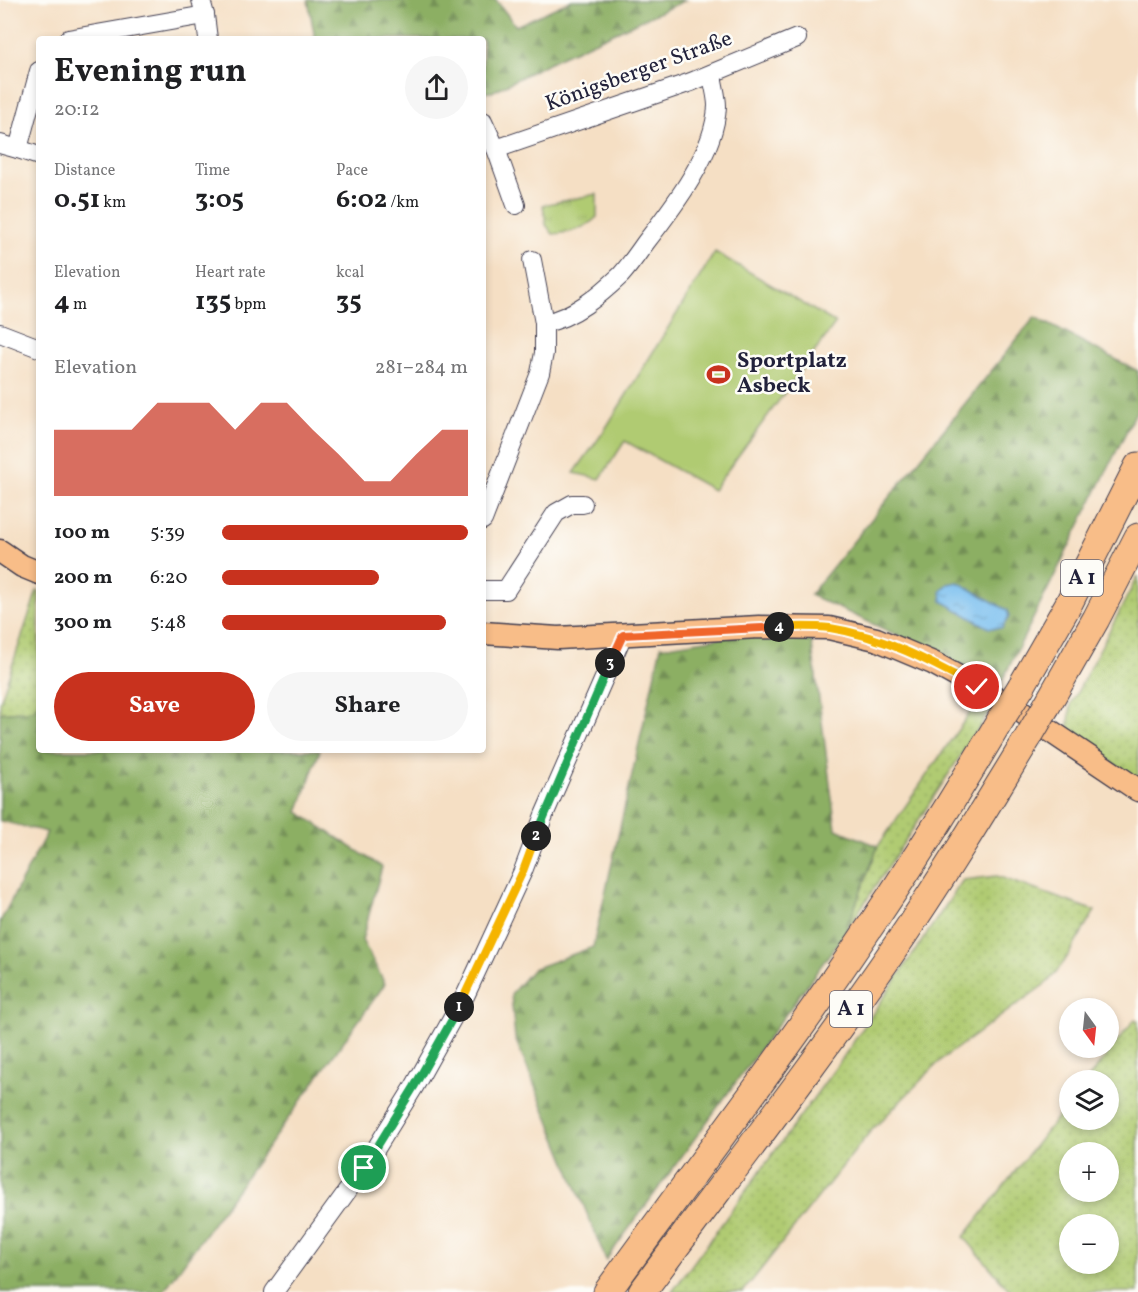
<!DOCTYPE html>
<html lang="en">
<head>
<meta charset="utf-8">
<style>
	body { margin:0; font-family:Vollkorn,serif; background:#f6f6f6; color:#202124; height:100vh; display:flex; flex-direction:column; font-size:22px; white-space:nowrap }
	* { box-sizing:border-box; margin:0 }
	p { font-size:20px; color:#757577 }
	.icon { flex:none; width:33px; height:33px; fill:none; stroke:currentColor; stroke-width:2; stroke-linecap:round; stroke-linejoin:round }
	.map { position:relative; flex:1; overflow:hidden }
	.side { position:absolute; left:36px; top:36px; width:450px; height:717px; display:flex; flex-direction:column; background:#fff; border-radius:6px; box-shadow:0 3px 9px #0003 }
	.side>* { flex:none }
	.needle { width:39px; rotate:165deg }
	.controls { position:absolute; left:1059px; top:998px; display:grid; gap:12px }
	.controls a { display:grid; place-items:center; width:60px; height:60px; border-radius:50%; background:#fff; box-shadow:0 3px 9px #0003; font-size:30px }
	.pin { position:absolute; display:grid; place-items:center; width:51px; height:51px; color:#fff; margin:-26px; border:3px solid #fff; border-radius:50%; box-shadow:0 2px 6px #0007 }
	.km { position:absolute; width:30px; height:30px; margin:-15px; border-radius:50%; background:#222; color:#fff; font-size:16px; line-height:30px; text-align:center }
	.round { display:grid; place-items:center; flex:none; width:63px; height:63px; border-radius:32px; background:#f6f6f6 }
	.head { display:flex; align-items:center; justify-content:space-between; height:102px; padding:0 18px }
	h1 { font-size:33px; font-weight:700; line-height:45px }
	.metrics { display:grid; grid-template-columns:repeat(3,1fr); gap:9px; height:102px; padding:6px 18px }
	.metrics div { display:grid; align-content:center }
	.metrics b { font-size:26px; font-weight:700 }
	.metrics small { font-size:16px; font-weight:400 }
	.metrics p { font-size:16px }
	.chart { height:168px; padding:12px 18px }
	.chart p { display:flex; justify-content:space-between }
	.chart svg { width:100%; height:108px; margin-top:6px; fill:#c8321e; opacity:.7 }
	.primary-button { display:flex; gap:12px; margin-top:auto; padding:12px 18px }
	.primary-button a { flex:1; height:69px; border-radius:36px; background:#c8321e; color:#fff; font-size:24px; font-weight:700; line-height:69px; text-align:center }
	.primary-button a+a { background:#f6f6f6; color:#202124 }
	ul { padding:0 18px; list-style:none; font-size:20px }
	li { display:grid; grid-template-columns:96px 72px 1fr; align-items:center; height:45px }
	li i { height:15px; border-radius:8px; background:#c8321e }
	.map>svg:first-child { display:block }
	.grass { fill:url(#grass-dots); stroke:#697656; stroke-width:1.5; fill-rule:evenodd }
	.forest { fill:url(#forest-firs); stroke:#576850; stroke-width:1.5 }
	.park { fill:url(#park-tufts); stroke:#697656; stroke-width:1.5 }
	.pitch { fill:#b0cb72; stroke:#697656; stroke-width:1.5 }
	.water { fill:url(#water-ripples); stroke:#4c7095; stroke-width:1.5 }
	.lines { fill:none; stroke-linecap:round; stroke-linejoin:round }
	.minor-casing { stroke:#423e50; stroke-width:20 }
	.major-casing { stroke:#423e50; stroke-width:25 }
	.highway-casing { stroke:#423e50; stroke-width:29 }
	.minor { stroke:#fff; stroke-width:18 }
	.major { stroke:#f8bd88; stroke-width:22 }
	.highway { stroke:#f8bd88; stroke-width:27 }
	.highway-bridge-casing { stroke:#423e50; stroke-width:29; stroke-linecap:butt }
	.highway-bridge { stroke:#f8bd88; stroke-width:27 }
	.split-1-casing { stroke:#fff; stroke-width:12 }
	.split-2-casing { stroke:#fff; stroke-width:12 }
	.split-3-casing { stroke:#fff; stroke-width:12 }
	.split-4-casing { stroke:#fff; stroke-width:12 }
	.split-5-casing { stroke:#fff; stroke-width:12 }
	.split-1 { stroke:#22a559; stroke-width:8 }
	.split-2 { stroke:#f5b400; stroke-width:8 }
	.split-3 { stroke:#22a559; stroke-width:8 }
	.split-4 { stroke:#f0652b; stroke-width:8 }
	.split-5 { stroke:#f5b400; stroke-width:8 }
	.labels { text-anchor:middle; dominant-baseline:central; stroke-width:5; stroke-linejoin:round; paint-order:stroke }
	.shield { fill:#fdfcf7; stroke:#646373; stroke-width:1.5 }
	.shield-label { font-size:21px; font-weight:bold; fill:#22223b }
	.street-label { font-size:22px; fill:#22223b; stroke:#fdfcf7 }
	.poi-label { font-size:22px; font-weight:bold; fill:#22223b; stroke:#fdfcf7; text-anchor:start }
</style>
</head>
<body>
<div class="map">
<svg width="1138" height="1292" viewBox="0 0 1138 1292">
	<defs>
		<pattern id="grass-dots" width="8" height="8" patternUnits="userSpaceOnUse" patternTransform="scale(1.5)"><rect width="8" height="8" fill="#b0cb72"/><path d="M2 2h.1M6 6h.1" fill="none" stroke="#97ae64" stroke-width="1.8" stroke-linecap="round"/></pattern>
		<pattern id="forest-firs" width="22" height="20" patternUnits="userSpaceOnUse" patternTransform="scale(1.5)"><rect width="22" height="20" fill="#8caf64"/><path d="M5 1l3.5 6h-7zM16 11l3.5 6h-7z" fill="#728e54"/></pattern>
		<pattern id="park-tufts" width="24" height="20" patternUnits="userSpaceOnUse" patternTransform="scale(1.5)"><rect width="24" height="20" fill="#b0cb72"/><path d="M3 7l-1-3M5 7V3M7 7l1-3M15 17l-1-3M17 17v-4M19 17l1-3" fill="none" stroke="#97ae64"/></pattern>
		<pattern id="water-ripples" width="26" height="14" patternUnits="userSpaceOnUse" patternTransform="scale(1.5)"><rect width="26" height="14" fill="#77beef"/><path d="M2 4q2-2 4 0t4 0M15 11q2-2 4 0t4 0" fill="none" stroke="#619ac3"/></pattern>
	</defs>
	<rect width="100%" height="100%" fill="#fdfcf7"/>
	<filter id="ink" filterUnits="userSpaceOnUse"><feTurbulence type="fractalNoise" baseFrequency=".0167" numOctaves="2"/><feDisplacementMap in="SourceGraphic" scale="12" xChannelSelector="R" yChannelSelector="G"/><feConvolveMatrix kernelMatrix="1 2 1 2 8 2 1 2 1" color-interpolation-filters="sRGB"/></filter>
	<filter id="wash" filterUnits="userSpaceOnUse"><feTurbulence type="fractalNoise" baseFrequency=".008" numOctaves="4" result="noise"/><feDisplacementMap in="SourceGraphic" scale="24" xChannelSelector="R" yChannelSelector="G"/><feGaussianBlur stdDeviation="1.35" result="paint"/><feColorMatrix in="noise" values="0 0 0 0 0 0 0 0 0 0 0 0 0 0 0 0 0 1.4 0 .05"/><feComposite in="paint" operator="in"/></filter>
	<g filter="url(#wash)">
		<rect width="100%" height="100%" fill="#f5dfc4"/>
		<g class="grass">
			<polygon points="1138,576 1138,781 1068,730 1071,704"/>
			<polygon points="37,591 39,591 39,701 35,710 0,713 0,702"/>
			<polygon points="989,707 991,709 845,933 878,846 971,711 975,713"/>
			<polygon points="997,876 1095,911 1064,962 1048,982 942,1059 869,1133 743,1292 672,1292 842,1059 963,880"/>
			<path d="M 1135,1019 L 1138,1021 L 1138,1292 L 1011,1292 L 964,1237 L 1069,1102 L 1070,1119 L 1108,1119 L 1108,1080 L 1087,1080 ZM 1070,1152 L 1108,1152 L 1108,1191 L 1070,1191 ZM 1070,1224 L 1108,1224 L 1108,1263 L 1070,1263 Z"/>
		</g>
		<g class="forest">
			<polygon points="308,0 496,0 516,26 572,0 686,0 554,60 492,92 483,92 483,39 315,39"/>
			<polygon points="1035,317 1138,371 1138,408 998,689 899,636 810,595"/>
			<polygon points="737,635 811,638 836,829 878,846 845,933 606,1260 515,1038 511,994 533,969 593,947 661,646 662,647"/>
			<polygon points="39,701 39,750 320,750 298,812 382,867 362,940 385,984 163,1292 0,1292 0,922 47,832 0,821 0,713 34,710"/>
		</g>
		<path class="park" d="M 597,194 L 597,217 C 585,229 569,233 553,234 L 546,225 L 543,205 Z"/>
		<polygon class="pitch" points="715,252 836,323 713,490 625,441 600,479 574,473 604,431"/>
		<polygon class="water" points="958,582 1007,610 1009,617 1002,628 989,628 942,601 941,591 948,584"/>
	</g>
	<g filter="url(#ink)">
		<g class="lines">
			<defs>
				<g id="minor">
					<polyline points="201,0 205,15 208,39"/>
					<polyline points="68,39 205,15"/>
					<polyline points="39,71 18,149 39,156"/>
					<polyline points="483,121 496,149 516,205"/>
					<polyline points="0,144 18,149"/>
					<polyline points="496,149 691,82 797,38"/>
					<polyline points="532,260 544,323"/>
					<polyline points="0,333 39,348"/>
					<path d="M 483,520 L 540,373 L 544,353 L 544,323 C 573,318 600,295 621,275 C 630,265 638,253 646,242 C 674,206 715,153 717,106 C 717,96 713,84 712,74"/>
					<polyline points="483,590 506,590 556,513 572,504 583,504"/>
					<polyline points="274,1292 364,1168 414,1087 466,994 523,871 544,815 623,635"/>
				</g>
				<g id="major">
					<polyline points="0,551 22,566 39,573"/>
					<polyline points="483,633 558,638 759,627 829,628 876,639 933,663 1022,712 1138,790"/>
				</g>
				<g id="highway">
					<polyline points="1021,687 1068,605 1138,466"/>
					<polyline points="1046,707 1096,619 1138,537"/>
					<path d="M 607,1292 C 693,1173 783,1056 865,934 C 913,864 958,792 1001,719"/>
					<path d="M 642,1292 C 725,1180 811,1070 890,955 C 939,884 984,810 1029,736"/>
				</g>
			</defs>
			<use href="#minor" class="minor-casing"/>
			<use href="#major" class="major-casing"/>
			<use href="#highway" class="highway-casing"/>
			<use href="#minor" class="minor"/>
			<use href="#major" class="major"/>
			<use href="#highway" class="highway"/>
			<defs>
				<g id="highway-bridge">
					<polyline points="1001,719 1021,687"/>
					<polyline points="1029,736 1046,707"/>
				</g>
			</defs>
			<use href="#highway-bridge" class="highway-bridge-casing"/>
			<use href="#highway-bridge" class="highway-bridge"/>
		</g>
	</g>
	<g class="lines" filter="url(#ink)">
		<defs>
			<polyline id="split-1" points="364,1168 414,1087 459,1007"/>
			<polyline id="split-2" points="459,1007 523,871 536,836"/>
			<polyline id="split-3" points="536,836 610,663"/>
			<polyline id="split-4" points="610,663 623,635 779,627"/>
			<path id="split-5" d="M 779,627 C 796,627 814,626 830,628 C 883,636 931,662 977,687"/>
		</defs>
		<use href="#split-1" class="split-1-casing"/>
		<use href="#split-2" class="split-2-casing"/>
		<use href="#split-3" class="split-3-casing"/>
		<use href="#split-4" class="split-4-casing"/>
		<use href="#split-5" class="split-5-casing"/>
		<use href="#split-1" class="split-1"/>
		<use href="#split-2" class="split-2"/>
		<use href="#split-3" class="split-3"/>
		<use href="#split-4" class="split-4"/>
		<use href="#split-5" class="split-5"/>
	</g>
	<defs>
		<symbol id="stadium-bare" viewBox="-9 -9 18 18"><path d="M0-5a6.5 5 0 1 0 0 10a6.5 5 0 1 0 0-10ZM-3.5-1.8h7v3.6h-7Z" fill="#c8321e" stroke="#fdfcf7" stroke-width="2.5" paint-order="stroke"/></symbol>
	</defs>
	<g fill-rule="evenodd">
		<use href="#stadium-bare" x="702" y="358" width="33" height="33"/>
	</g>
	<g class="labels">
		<g class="shield">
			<rect x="1061" y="560" width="42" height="36" rx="4.5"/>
			<rect x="830" y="991" width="42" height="36" rx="4.5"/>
		</g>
		<g class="shield-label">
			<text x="1082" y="578">A 1</text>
			<text x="851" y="1009">A 1</text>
		</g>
		<g class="street-label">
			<text transform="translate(639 72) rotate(-20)">Königsberger Straße</text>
		</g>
		<g class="poi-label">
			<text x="737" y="361">Sportplatz<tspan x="737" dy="25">Asbeck</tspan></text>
		</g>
	</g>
</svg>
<div class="controls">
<a><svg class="needle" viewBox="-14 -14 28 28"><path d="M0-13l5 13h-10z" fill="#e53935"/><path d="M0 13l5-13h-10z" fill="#757577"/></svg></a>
<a><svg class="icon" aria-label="layers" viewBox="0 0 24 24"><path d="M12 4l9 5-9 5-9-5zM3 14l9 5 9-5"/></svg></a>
<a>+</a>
<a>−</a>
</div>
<div class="pin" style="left:364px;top:1168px;background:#1e9e55"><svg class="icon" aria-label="arrive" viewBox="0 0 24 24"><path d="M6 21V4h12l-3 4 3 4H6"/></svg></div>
<div class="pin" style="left:977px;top:687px;background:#d93025"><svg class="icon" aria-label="check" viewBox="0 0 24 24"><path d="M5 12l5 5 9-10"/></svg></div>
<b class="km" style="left:459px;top:1007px">1</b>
<b class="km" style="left:536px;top:836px">2</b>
<b class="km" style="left:610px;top:663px">3</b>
<b class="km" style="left:779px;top:627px">4</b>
<section class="side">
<div class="head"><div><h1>Evening run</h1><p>20:12</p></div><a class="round"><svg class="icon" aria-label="share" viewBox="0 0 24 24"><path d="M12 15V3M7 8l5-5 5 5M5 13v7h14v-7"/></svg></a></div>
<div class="metrics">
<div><p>Distance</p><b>0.51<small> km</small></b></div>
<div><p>Time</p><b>3:05</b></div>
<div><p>Pace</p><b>6:02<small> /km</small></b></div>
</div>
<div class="metrics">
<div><p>Elevation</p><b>4<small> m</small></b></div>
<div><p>Heart rate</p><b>135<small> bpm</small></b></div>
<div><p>kcal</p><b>35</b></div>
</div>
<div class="chart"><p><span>Elevation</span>281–284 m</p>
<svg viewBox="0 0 160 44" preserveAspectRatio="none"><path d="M0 44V17L10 17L20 17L30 17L40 6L50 6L60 6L70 17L80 6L90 6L100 17L110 27L120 38L130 38L140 27L150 17L160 17V44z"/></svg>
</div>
<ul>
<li><b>100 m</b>5:39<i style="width:100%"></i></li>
<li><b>200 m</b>6:20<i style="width:64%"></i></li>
<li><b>300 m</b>5:48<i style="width:91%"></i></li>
</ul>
<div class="primary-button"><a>Save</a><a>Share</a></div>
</section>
</div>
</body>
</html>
